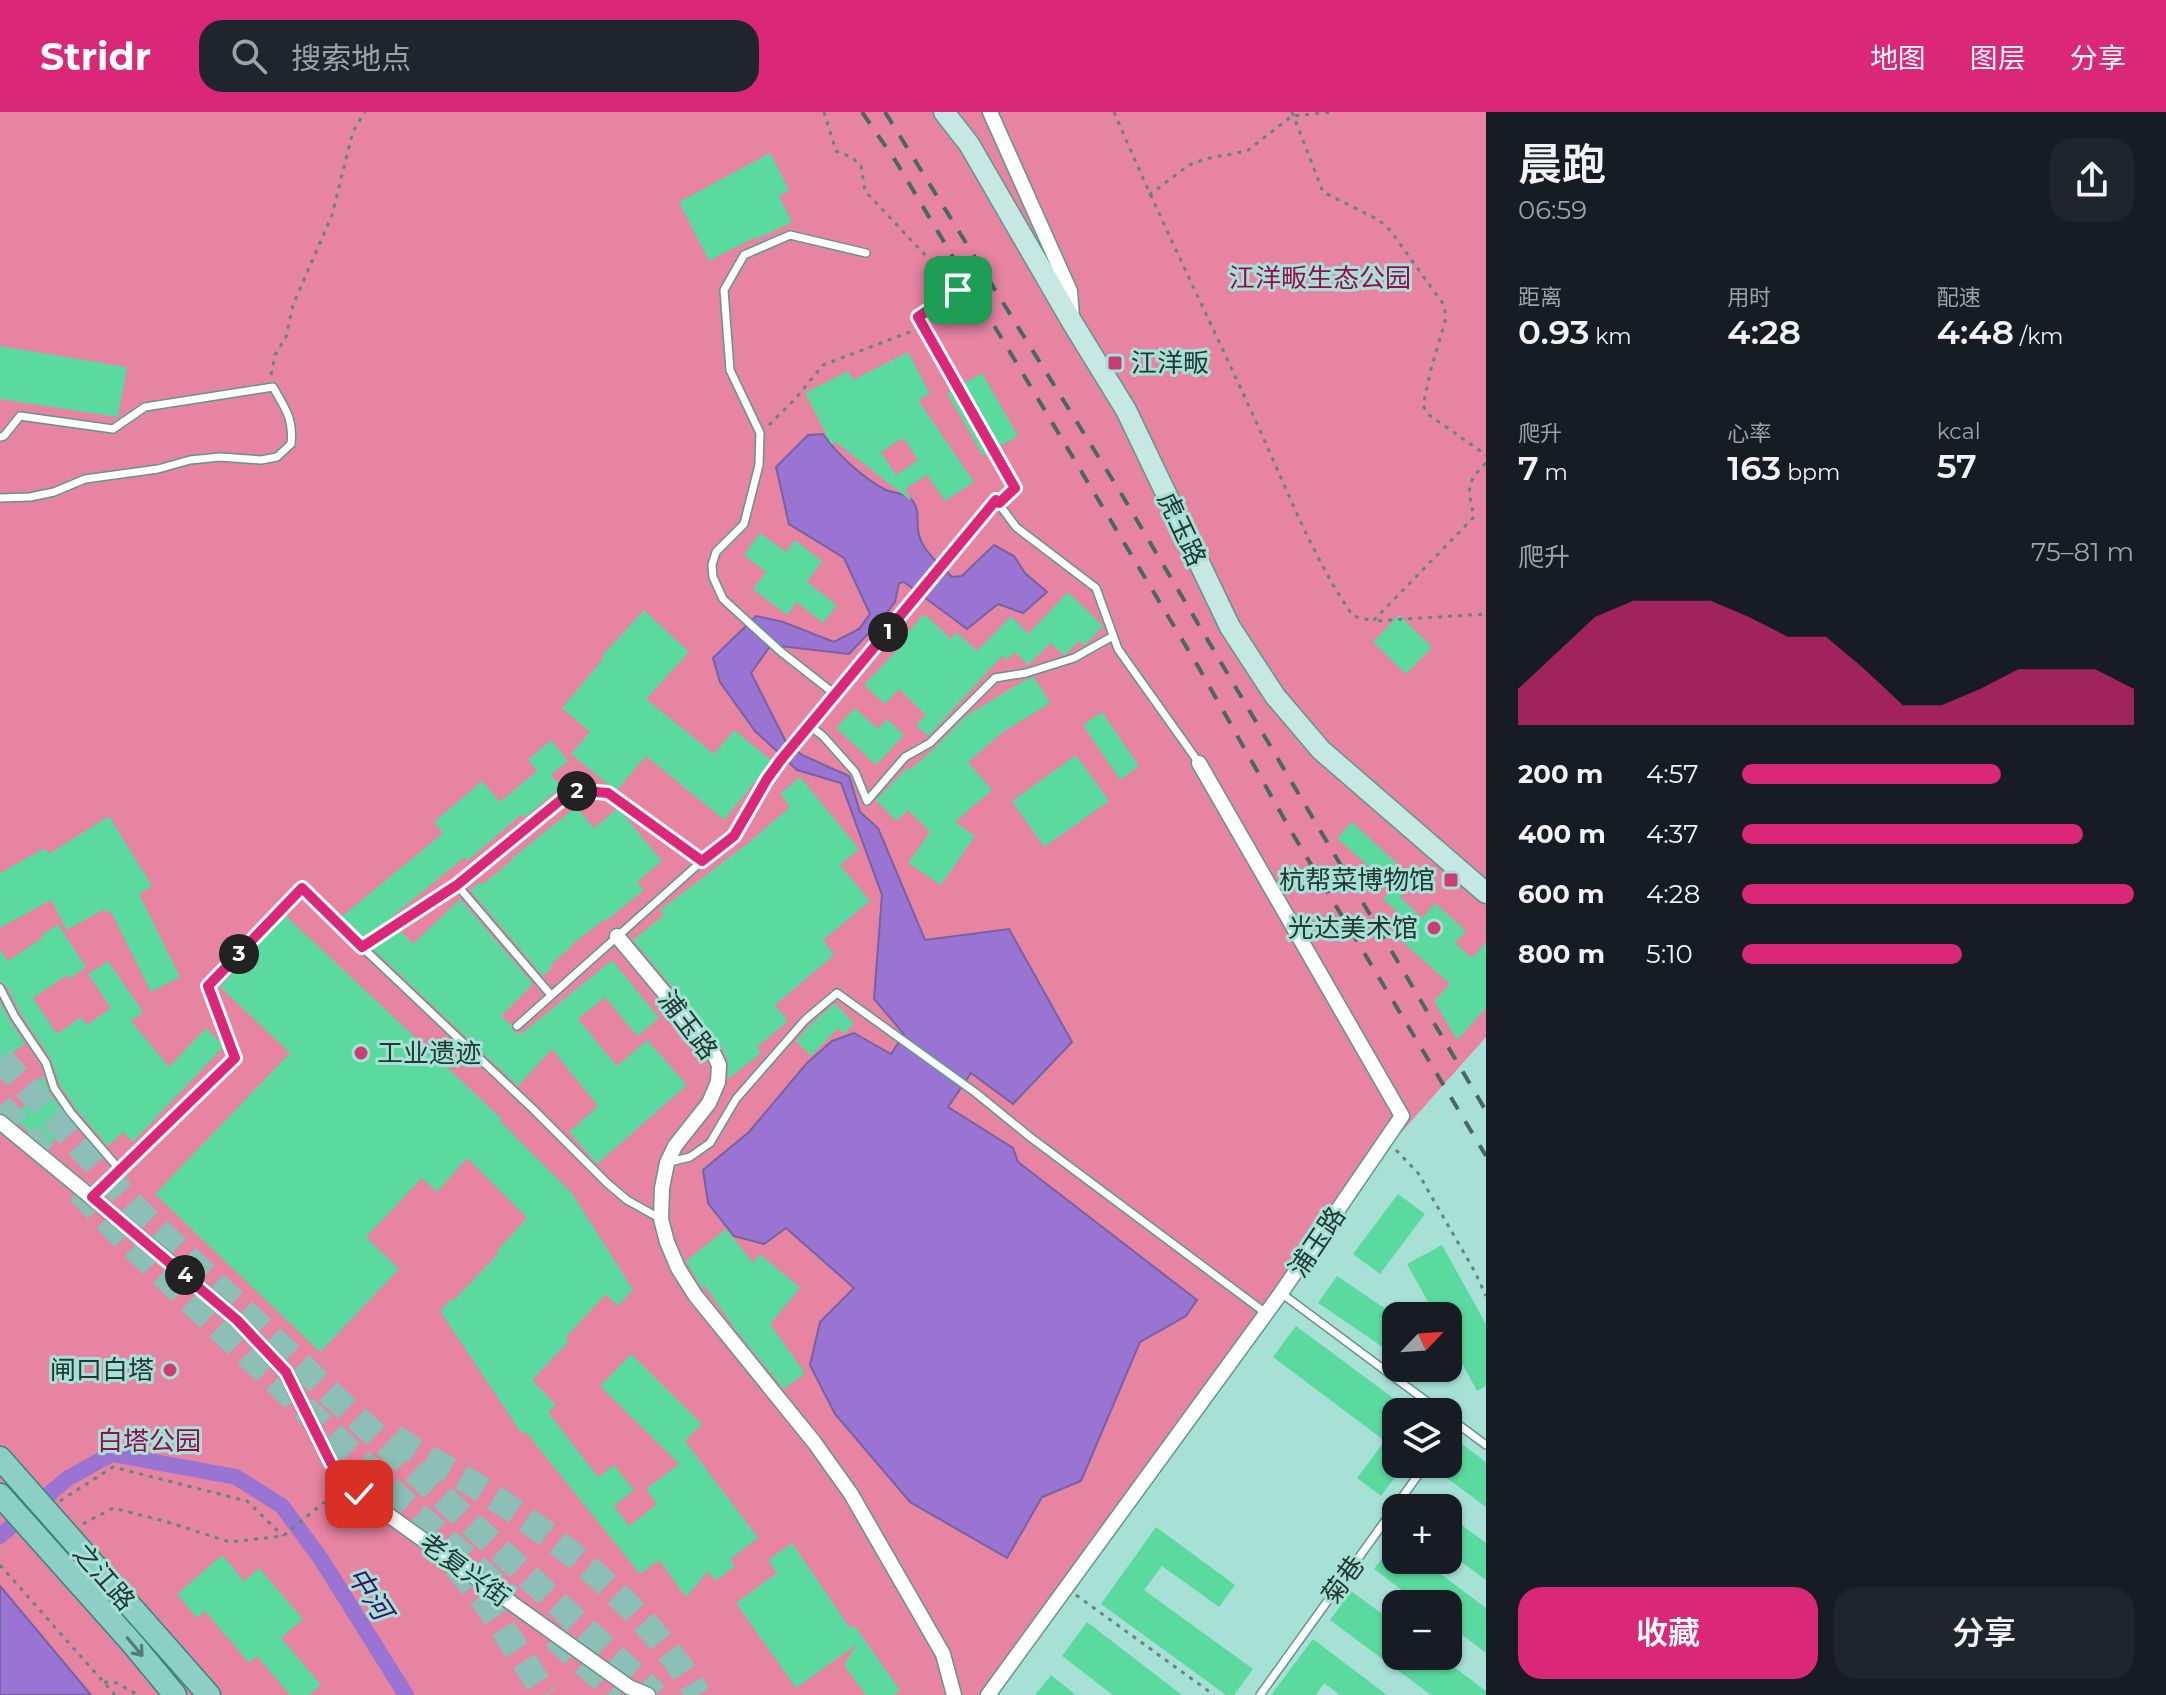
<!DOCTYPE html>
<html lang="zh">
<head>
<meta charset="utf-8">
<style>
	body { margin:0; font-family:Montserrat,"Noto Sans SC",sans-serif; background:#20242c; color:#f1f3f6; height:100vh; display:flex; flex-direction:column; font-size:30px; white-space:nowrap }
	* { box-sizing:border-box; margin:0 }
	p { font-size:26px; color:#9ea1a6 }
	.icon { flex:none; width:44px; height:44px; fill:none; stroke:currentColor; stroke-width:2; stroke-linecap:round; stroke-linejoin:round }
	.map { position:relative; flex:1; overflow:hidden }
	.side { display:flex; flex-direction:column; background:#171b24; width:680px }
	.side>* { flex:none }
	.needle { width:52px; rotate:65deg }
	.fabs { position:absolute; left:1382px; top:1190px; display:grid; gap:16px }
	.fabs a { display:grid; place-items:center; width:80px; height:80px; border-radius:16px; background:#171b24; box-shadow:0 2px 6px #0004; font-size:40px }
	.pin { position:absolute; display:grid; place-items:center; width:68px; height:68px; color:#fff; margin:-34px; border-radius:16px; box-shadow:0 4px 12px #0006 }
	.km { position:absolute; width:40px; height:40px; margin:-20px; border-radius:50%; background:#222; color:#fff; font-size:22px; line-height:40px; text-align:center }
	.round { display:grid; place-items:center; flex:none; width:84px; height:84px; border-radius:24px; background:#20242c }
	.head { display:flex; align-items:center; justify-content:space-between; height:136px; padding:0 32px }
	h1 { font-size:44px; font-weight:600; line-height:60px }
	.figures { display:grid; grid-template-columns:repeat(3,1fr); gap:12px; height:136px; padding:8px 32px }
	.figures div { display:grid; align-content:center }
	.figures b { font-size:34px; font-weight:600 }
	.figures small { font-size:22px; font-weight:400 }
	.figures p { font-size:22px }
	.chart { height:224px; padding:16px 32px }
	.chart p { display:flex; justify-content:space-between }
	.chart svg { width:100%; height:144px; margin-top:8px; fill:#db2777; opacity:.7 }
	.button { display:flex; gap:16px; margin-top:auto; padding:16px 32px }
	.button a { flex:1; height:92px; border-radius:24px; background:#db2777; color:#fff; font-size:32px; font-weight:600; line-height:92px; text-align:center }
	.button a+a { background:#20242c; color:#f1f3f6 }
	ul { padding:0 32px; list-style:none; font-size:26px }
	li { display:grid; grid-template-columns:128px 96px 1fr; align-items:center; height:60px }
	li i { height:20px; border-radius:10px; background:#db2777 }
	header { display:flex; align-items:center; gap:48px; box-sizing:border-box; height:112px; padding:0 40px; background:#db2777; color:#fff }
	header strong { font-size:38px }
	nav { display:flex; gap:44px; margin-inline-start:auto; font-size:28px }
	.search { width:560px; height:72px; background:#20242c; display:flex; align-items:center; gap:20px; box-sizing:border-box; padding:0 28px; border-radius:24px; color:#9ea1a6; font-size:30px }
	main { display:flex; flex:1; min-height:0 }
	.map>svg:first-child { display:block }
	.green { fill:#e684a2 }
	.water { fill:#9a74d3; stroke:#7662a3; stroke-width:2 }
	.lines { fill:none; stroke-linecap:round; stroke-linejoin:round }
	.canal { stroke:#9a74d3; stroke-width:16 }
	.building { fill:#5bda9f; fill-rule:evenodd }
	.highway-tunnel { stroke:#8cbfb5; stroke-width:26; stroke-dasharray:26 13; stroke-linecap:butt }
	.lane-casing { stroke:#60978d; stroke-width:10 }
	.street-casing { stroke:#60978d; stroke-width:17 }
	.secondary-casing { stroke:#60978d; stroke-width:23 }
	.primary-casing { stroke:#358779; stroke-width:25 }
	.path { stroke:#618880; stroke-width:3; stroke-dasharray:4 6; stroke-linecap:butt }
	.lane { stroke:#fff; stroke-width:7 }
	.street { stroke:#fff; stroke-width:14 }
	.secondary { stroke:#c6e8e2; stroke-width:20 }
	.primary { stroke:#8cd0c5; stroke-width:22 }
	.rail { stroke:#486962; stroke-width:4; stroke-dasharray:14 14; stroke-linecap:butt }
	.oneway { stroke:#517c75 }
	.route-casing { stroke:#fff; stroke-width:16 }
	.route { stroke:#db2777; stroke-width:10 }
	.poi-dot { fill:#c93f75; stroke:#a7e1d5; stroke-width:3 }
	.labels { text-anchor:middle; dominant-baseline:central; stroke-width:6; stroke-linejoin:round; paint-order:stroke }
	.park-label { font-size:26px; fill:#960c4e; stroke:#a7e1d5 }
	.poi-label { font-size:26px; fill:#213833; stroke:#a7e1d5; text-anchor:end }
	.street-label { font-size:26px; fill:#213833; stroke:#a7e1d5 }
	.water-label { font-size:28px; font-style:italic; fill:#3d1368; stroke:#a7e1d5 }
</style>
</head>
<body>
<header>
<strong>Stridr</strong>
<div class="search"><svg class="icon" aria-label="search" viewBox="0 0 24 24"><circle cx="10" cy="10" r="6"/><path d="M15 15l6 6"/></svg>搜索地点</div>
<nav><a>地图</a><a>图层</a><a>分享</a></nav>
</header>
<main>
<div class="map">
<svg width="1486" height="1583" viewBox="0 0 1486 1583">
	<rect width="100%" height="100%" fill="#a7e1d5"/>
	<polygon class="green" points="0,0 1486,0 1486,925 1374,1051 994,1583 87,1583 0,1486"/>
	<g class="water">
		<path d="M 823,322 C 837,342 862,365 884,377 C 893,382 906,380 913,389 C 921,400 915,415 920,426 C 925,441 941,454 952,465 L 962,464 L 994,433 L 1014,444 L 1025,461 L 1047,480 L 1023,501 L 998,492 L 967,517 L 904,470 L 899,471 L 895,490 L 882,507 L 849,542 L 771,533 L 751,561 L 786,630 L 802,643 L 849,664 L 860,700 L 878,716 L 925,828 L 1009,817 L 1072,930 L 1013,992 L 971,961 L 948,995 L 1013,1036 L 1018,1050 L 1197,1188 L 1186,1204 L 1140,1230 L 1081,1369 L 1042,1385 L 1007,1446 L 910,1390 L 835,1302 L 810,1253 L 820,1210 L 854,1176 L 786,1116 L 764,1132 L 734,1124 L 708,1091 L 703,1058 L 749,1020 L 807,951 L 832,929 L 854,921 L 891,942 L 904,922 L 874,887 L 882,783 L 841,671 L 797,658 L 755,619 L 720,570 L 713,546 L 756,504 L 783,510 L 834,530 L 859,517 L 870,502 L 844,446 L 789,412 L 776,355 L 808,323 Z"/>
		<polygon points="0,1474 91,1583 0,1583"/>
	</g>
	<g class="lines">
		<polyline class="canal" points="0,1424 68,1366 112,1342 236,1365 282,1394 321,1447 406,1583"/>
	</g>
	<g class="building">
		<polygon points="770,41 789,78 779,84 792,110 757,127 756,125 709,149 679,90"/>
		<polygon points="0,234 127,255 118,305 0,287"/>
		<path d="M 908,240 L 930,282 L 918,288 L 974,370 L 945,389 L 927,363 L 905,377 L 911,387 L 910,388 L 836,330 L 831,332 L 805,281 L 848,259 L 853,268 ZM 903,326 L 918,348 L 896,363 L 881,340 Z"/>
		<polygon points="982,261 1018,324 983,344 947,281"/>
		<polygon points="760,421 786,440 795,428 822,449 807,470 837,493 823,511 797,490 787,503 753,477 766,460 744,443"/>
		<polygon points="1068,480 1103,514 1086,532 1084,533 1079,529 1067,541 1063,543 1051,531 1028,553 1015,540 1007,548 1002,544 928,624 916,613 926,603 899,577 885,592 864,573 897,538 894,536 924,502 951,527 956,520 977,539 1011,504 1028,522"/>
		<polygon points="644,498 689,540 646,587 714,642 734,618 772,649 724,708 646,644 616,679 571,642 590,620 562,596 603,547 601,545"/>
		<polygon points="1399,503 1432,535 1406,562 1373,530"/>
		<polygon points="1034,565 1050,591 1003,620 968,650 992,678 955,710 975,724 941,773 908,751 930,720 908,698 896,709 876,688 907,656 909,658 935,636 966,604 1025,568"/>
		<polygon points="855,596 878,617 887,607 904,623 876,653 836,616"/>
		<polygon points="1102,600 1139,654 1120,668 1083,613"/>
		<polygon points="551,628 568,649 551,663 561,675 525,705 522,702 467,749 465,745 389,807 390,809 363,827 341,805 443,721 434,710 482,669 500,690 537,659 528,648"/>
		<polygon points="1076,643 1109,689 1044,735 1012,689"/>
		<polygon points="800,665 859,737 840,753 870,789 823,828 834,843 775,893 788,909 757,935 761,941 728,967 728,949 720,932 633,828 664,803 660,798 747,732 790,695 780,682"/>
		<polygon points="576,695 594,716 618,696 662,749 637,770 644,778 606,809 605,807 571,833 572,834 550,853 553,855 543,864 470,778 480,770 482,773 512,748 511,747"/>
		<polygon points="109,704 152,774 139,782 180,865 151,880 110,798 106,801 104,797 67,818 51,788 0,816 0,761 45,736 49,742"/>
		<polygon points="1352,710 1415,768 1400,785 1422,806 1435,791 1466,819 1455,831 1472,846 1486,830 1486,896 1457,928 1434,889 1450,872 1398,826 1411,812 1383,787 1393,776 1337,726"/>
		<polygon points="460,787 533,872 501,904 511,913 514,920 521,922 612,848 659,906 637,924 605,885 578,907 617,954 647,928 687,973 597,1052 569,1020 598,994 552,937 518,974 372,836 400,818 413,832"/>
		<polygon points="285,803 502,1007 500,1009 572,1081 633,1178 618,1194 606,1182 566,1225 569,1229 532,1268 556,1293 548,1300 598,1365 614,1353 634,1378 614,1394 629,1414 657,1392 646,1377 679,1352 600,1274 631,1242 702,1312 685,1329 758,1426 730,1447 735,1454 715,1469 708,1459 686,1485 659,1448 640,1462 525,1319 522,1322 440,1199 451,1187 453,1189 498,1142 496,1140 527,1106 467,1046 437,1080 422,1066 366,1125 399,1157 320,1240 155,1082 290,941 220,875"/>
		<polygon points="58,812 86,855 69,867 67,863 33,886 57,922 81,905 87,913 111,896 88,862 108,849 143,900 131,909 169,955 206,916 224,934 133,1030 123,1020 108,1034 76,997 60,973 51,947 21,902 6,873 0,870 0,837 8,849 42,826 41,824"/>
		<polygon points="0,890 10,909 41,956 25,932 0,950"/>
		<polygon points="835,891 854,911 844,922 838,916 811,944 796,929 810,913"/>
		<polygon points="43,964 49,980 72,1012 47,1035 12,1005 41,978 35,972"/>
		<polygon points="1398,1082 1425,1102 1380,1162 1353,1142"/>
		<polygon points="726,1117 753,1151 760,1142 800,1176 770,1212 805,1261 784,1277 736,1218 705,1174 702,1176 686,1149"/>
		<polygon points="1442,1133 1486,1212 1486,1274 1477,1279 1448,1226 1448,1204 1436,1204 1407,1152"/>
		<polygon points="1337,1164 1396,1204 1396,1244 1318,1191"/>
		<polygon points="1296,1214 1412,1300 1396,1300 1396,1352 1405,1352 1381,1384 1357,1366 1385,1329 1273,1245"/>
		<polygon points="1462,1332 1486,1350 1486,1395 1440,1361"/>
		<polygon points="1448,1403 1486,1431 1486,1468 1448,1440"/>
		<polygon points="1156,1415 1235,1473 1219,1495 1162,1454 1144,1478 1253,1557 1234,1583 1226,1583 1101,1492"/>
		<polygon points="1396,1428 1396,1448 1422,1448 1486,1496 1486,1541 1448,1512 1448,1492 1420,1492 1374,1457"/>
		<polygon points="792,1431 850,1516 854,1513 900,1578 894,1583 866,1583 844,1553 857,1532 796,1576 736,1491 777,1461 768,1448"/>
		<polygon points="222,1443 244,1469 259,1456 303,1507 281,1526 321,1573 309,1583 290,1583 257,1544 249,1551 205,1499 197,1506 177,1482"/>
		<polygon points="1351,1479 1396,1512 1396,1544 1439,1544 1486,1579 1486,1583 1431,1583 1330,1508"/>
		<polygon points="1087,1510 1182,1583 1113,1583 1062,1544"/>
		<polygon points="1313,1527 1387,1583 1340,1583 1324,1571 1316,1583 1271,1583"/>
		<polygon points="1051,1563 1076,1583 1035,1583"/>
	</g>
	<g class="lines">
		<g class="highway-tunnel">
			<polyline points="0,946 136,1097 332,1283 656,1583"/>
			<polyline points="0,994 52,1050"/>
			<polyline points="79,1079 126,1128 400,1387 510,1486"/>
			<path d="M 394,1325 C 421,1344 451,1358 478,1375 C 560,1427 649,1498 698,1583"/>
			<polyline points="456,1454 486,1491 546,1583"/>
			<polyline points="554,1525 620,1583"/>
		</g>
		<defs>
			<g id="lane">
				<path d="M 0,325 L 4,324 L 20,304 L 113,317 L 145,295 L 273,275 C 285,296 294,307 291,332 L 277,345 L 261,348 L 220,345 L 190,348 L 158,357 L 85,367 L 54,380 L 30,385 L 0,386"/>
				<polyline points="836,583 780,539 723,487 713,465 712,453 716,440 744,412 759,353 760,321 730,258 724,178 744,143 790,123 866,141"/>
				<polyline points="810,614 823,624 855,660 867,689 905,645 930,631 995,566 1026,561 1074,546 1113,524"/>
				<polyline points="457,773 551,883"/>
				<polyline points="362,835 533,997 607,1071 627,1088 661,1107"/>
				<polyline points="0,876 15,905 46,951 54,976 71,1001 120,1058"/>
				<polyline points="517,914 702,749 734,724 767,667 780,649 996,388 1016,415 1096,476 1118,537 1199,651"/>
				<polyline points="670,1050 690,1045 710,1031 736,987 805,908 837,881 976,981 1030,1025 1267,1202"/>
				<polyline points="92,1085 235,946 208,874 302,776 362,835 457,773 573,678 608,681 702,749"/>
				<polyline points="1281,1181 1441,1300"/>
				<polyline points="1448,1305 1486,1333"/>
				<polyline points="1448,1321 1456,1311"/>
				<polyline points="1260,1583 1426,1352"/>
			</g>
			<g id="street">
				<polyline points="990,0 1070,179 1072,205"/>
				<polyline points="617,824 712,938 719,953 718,970 709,991 675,1034 667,1051 662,1076 661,1107 667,1130 678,1156 695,1183 814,1330 851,1382 943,1542 954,1583"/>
				<polyline points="0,1010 159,1141 237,1208 286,1260 331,1351 359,1382 629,1575 648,1583"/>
				<polyline points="988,1583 1281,1181 1402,1004 1199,651"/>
			</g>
			<polyline id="secondary" points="944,0 969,32 1072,210 1126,298 1230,515 1275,584 1321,638 1486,781"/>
			<g id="primary">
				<polyline points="0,1346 209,1583"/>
				<polyline points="0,1383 132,1531 175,1583"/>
			</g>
		</defs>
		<use href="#lane" class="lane-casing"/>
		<use href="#street" class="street-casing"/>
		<use href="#secondary" class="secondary-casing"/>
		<use href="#primary" class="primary-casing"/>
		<g class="path">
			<polyline points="824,0 836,39 853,46 861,54 865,79 958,178 918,205 1015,376 1007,383"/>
			<path d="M 1114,0 C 1157,101 1206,200 1252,301 C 1283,367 1311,444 1353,504 L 1373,509"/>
			<polyline points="1292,0 1323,80 1379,108 1390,118 1444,193 1446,206 1431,257 1423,294 1429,303 1486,343"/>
			<polyline points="1149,83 1189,53 1205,47 1247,39 1292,4 1333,0"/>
			<polyline points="271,263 275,243 286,225 293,193 332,103 353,19 365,0"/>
			<polyline points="769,313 796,286 823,253 923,215"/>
			<path d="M 1486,351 C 1465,371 1468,378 1474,405 L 1373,509 L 1486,502"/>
			<polyline points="1396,1038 1418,1061 1475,1160 1486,1184"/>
			<polyline points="60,1389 113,1355 247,1389 283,1424"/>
			<polyline points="83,1412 113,1396 164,1409 230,1430 283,1424 338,1379"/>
			<polyline points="0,1453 115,1583"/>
			<polyline points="1076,1483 1214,1583"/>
			<polyline points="104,1570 117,1571 138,1583"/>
		</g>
		<use href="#lane" class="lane"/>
		<use href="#street" class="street"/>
		<use href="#secondary" class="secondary"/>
		<use href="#primary" class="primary"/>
		<g class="rail">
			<polyline points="862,0 895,48 1199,556 1291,719 1486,1044"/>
			<polyline points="885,0 1122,383 1486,999"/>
		</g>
	</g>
	<defs><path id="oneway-shaft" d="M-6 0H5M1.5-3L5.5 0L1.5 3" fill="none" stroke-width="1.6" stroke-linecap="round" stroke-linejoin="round" transform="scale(2)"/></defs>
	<use class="oneway" href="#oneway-shaft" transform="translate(135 1535) rotate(50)"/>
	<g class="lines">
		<defs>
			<polyline id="route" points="359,1382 331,1351 286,1260 237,1208 92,1085 235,946 208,874 302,776 362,835 457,773 573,678 608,681 702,749 734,724 767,667 780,649 996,388 999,391 1015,376 918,205 958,178"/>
		</defs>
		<use href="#route" class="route-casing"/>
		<use href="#route" class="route"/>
	</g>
	<g class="poi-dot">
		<rect x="1107" y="243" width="16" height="16" rx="4"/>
		<rect x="1443" y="760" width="16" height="16" rx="4"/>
		<circle cx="1434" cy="816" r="8"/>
		<circle cx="361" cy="941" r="8"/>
		<circle cx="170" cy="1258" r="8"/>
	</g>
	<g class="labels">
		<g class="park-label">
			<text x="1320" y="166">江洋畈生态公园</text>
			<text x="149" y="1329">白塔公园</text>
		</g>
		<g class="poi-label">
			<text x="1131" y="251" text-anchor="start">江洋畈</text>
			<text x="1435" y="768">杭帮菜博物馆</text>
			<text x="1418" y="816">光达美术馆</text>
			<text x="377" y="941" text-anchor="start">工业遗迹</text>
			<text x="154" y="1258">闸口白塔</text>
		</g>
		<g class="street-label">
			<text transform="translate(1182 417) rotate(65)">虎玉路</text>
			<text transform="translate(688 913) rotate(53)">浦玉路</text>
			<text transform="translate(1317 1130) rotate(-56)">浦玉路</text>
			<text transform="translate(465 1458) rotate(36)">老复兴街</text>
			<text transform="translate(104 1465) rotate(49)">之江路</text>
			<text transform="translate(1343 1468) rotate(-54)">菊巷</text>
		</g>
		<g class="water-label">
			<text transform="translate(370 1481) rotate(57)">中河</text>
		</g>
	</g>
</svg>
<div class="fabs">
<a><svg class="needle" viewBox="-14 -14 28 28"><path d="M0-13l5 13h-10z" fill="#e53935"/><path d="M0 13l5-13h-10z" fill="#9ea1a6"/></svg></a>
<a><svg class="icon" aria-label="layers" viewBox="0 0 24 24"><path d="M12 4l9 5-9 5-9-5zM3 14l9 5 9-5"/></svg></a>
<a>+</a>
<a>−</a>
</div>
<div class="pin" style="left:958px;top:178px;background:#1e9e55"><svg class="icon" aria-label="arrive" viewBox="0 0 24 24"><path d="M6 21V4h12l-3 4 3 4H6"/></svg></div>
<div class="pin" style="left:359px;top:1382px;background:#d93025"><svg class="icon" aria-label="check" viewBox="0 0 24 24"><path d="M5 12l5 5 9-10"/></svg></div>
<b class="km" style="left:888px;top:520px">1</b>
<b class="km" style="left:577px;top:679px">2</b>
<b class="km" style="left:239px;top:842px">3</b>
<b class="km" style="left:185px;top:1163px">4</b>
</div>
<section class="side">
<div class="head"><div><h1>晨跑</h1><p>06:59</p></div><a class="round"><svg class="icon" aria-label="share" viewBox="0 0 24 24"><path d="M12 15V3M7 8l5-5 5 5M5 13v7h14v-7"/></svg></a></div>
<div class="figures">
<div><p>距离</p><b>0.93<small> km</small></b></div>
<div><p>用时</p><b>4:28</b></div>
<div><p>配速</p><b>4:48<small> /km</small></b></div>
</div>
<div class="figures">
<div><p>爬升</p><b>7<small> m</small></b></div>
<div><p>心率</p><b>163<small> bpm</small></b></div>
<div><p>kcal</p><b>57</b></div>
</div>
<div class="chart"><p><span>爬升</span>75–81 m</p>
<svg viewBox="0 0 160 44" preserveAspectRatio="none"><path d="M0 44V33L10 22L20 11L30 6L40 6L50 6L60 11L70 17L80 17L90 27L100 38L110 38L120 33L130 27L140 27L150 27L160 33V44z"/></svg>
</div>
<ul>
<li><b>200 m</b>4:57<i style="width:66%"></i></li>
<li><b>400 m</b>4:37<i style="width:87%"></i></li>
<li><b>600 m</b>4:28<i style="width:100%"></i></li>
<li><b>800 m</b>5:10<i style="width:56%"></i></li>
</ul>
<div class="button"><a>收藏</a><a>分享</a></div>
</section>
</main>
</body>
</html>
